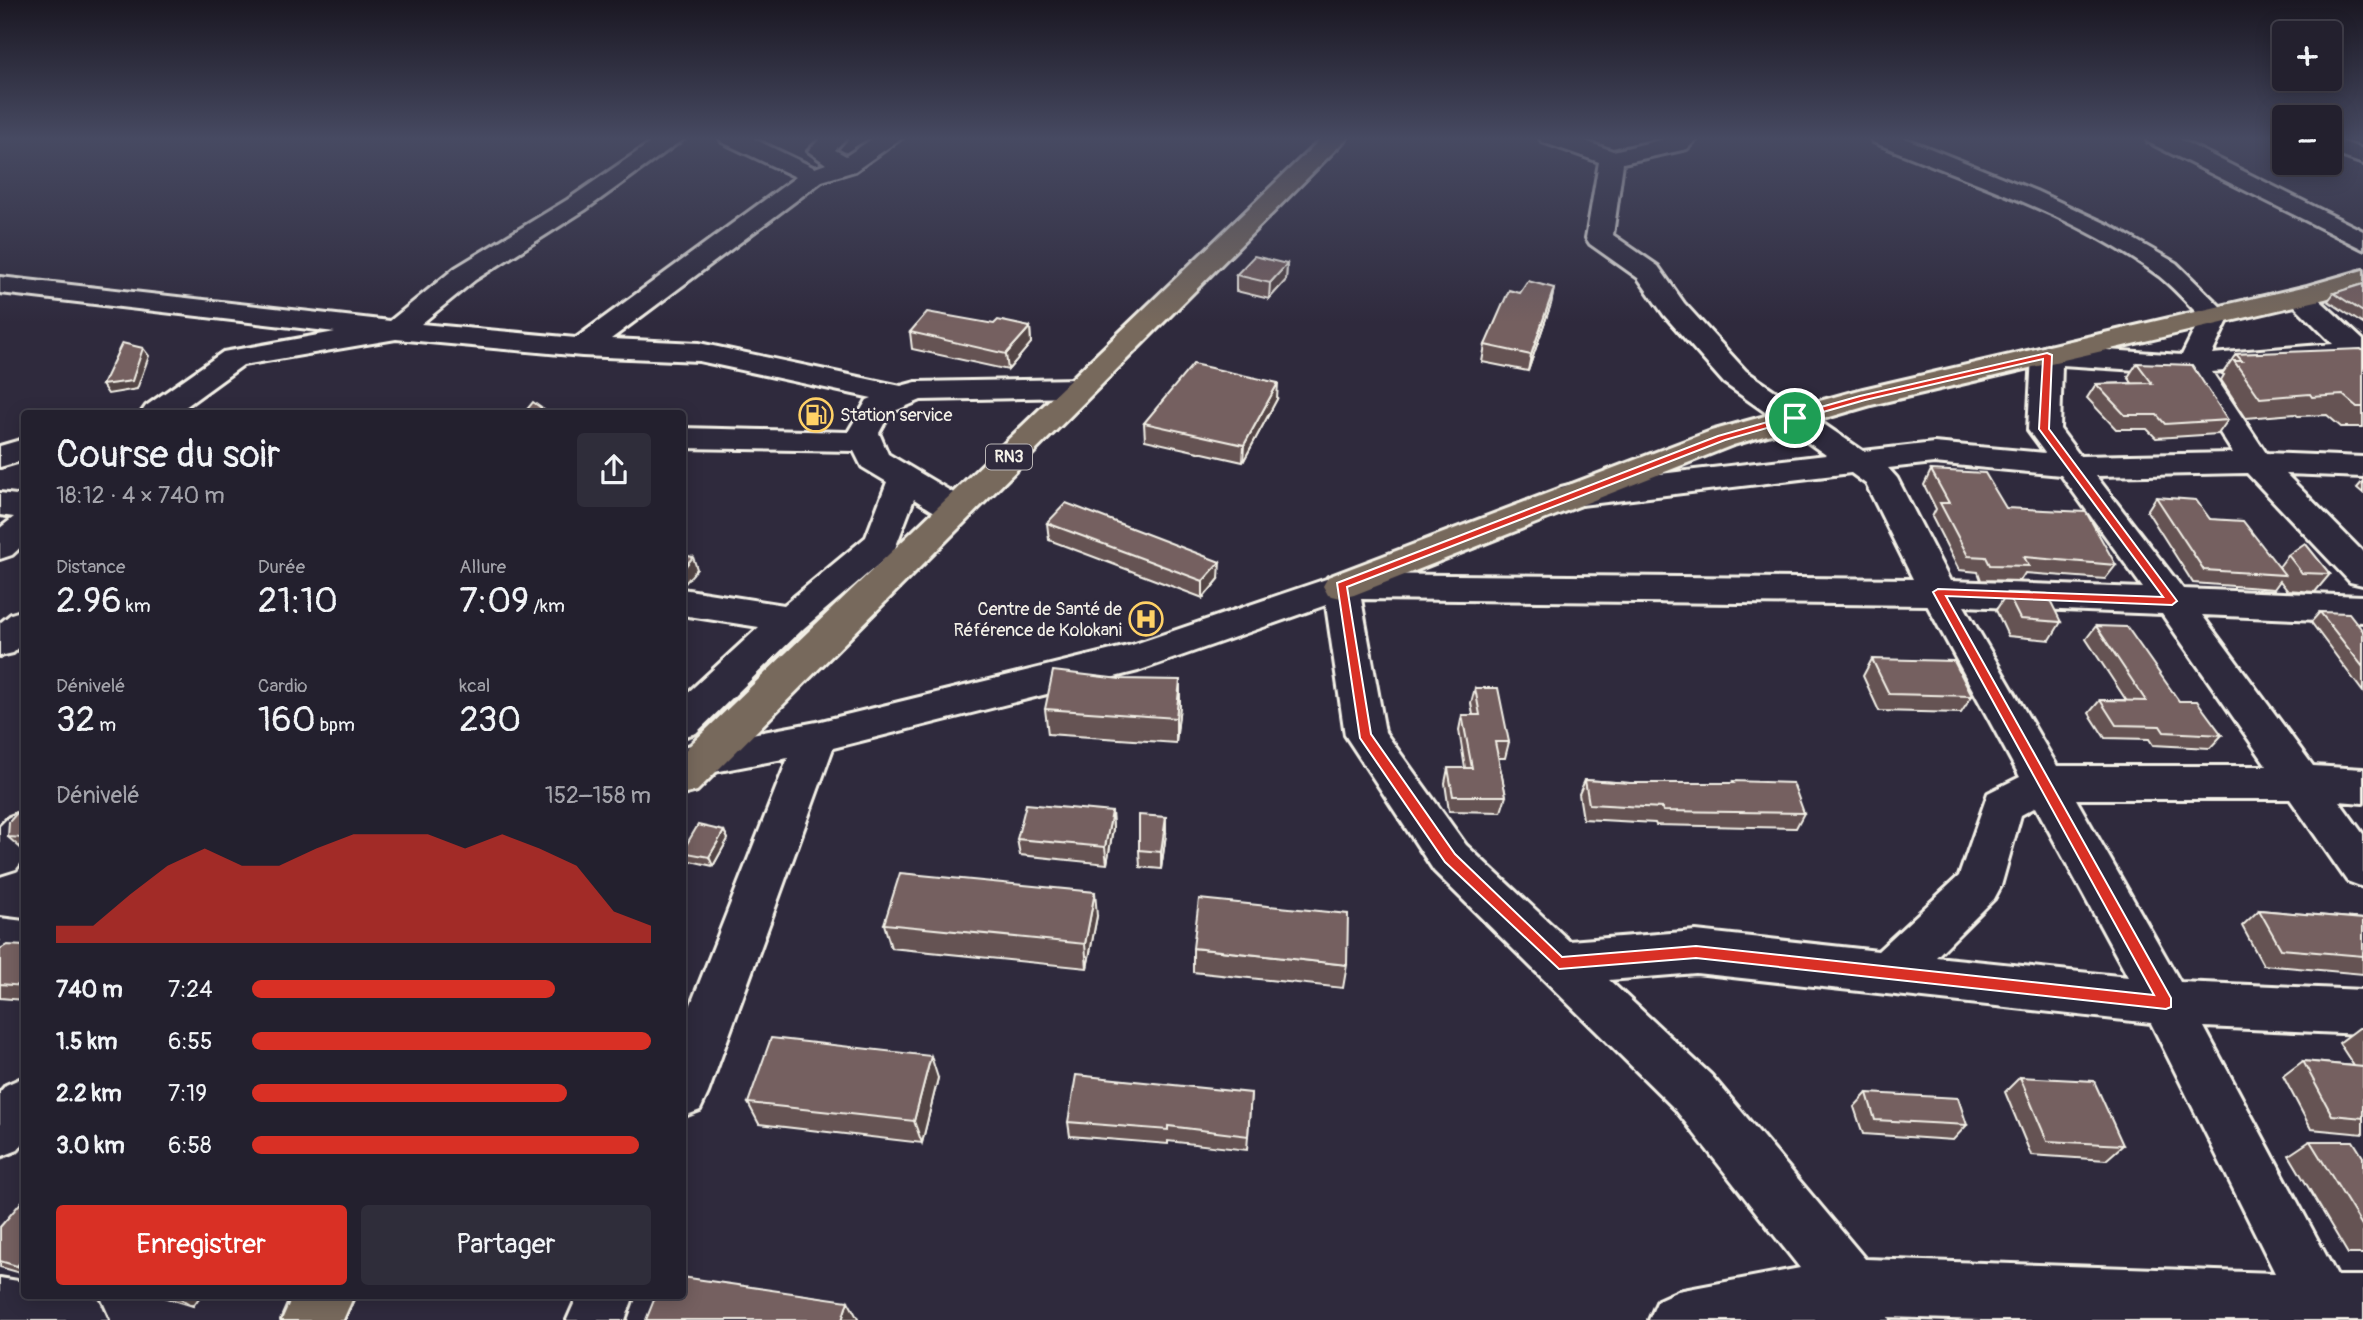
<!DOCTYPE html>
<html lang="fr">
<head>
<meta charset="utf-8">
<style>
	body { margin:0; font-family:Pangolin,sans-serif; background:#2f2d3a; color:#f1f3f6; height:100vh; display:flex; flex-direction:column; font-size:26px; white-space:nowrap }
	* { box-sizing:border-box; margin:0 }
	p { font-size:23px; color:#a3a3aa }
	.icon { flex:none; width:38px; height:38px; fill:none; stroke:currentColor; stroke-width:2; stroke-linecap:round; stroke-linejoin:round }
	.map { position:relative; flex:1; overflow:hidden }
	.sheet { position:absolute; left:21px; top:410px; width:665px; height:889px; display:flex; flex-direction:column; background:#23202e; border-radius:7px; box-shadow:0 4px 18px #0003,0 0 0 2px #403e4a }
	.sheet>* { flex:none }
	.buttons { position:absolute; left:2272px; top:21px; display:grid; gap:14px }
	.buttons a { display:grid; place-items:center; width:70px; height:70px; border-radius:7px; background:#23202e; box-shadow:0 4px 18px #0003,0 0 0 2px #403e4a; font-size:35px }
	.pin { position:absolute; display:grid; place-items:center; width:60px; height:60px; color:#fff; margin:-30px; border:4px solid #fff; border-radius:50%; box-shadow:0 2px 7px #0007 }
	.round { display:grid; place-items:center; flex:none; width:74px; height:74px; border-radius:7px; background:#2f2d3a }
	.summary { display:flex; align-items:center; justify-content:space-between; height:119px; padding:0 35px }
	h1 { font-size:38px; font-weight:600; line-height:52px }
	.figures { display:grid; grid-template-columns:repeat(3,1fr); gap:10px; height:119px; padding:7px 35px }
	.figures div { display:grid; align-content:center }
	.figures b { font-size:35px; font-weight:600 }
	.figures small { font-size:19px; font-weight:400 }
	.figures p { font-size:19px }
	.chart { height:196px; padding:14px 35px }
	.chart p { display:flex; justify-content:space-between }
	.chart svg { width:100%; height:126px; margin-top:7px; fill:#d93025; opacity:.7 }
	.primary-button { display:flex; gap:14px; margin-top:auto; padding:14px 35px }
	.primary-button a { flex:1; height:80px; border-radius:7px; background:#d93025; color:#fff; font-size:28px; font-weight:600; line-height:80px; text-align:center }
	.primary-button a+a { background:#2f2d3a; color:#f1f3f6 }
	ul { padding:0 35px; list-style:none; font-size:23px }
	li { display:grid; grid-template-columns:112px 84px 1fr; align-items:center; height:52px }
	li i { height:18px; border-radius:9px; background:#d93025 }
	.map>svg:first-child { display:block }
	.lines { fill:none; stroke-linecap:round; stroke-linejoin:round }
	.minor-casing { stroke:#f4f1e8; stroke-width:6 }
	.major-casing { stroke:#f4f1e8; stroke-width:6 }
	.highway-casing { stroke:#f4f1e8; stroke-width:6 }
	.minor { fill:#2f2a3d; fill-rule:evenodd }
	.major { fill:#77695c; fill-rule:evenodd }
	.highway { fill:#77695c; fill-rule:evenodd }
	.wall { fill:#655353; stroke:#f4f1e8; stroke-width:2 }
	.shaded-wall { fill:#524444; stroke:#f4f1e8; stroke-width:2 }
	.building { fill:#756161; stroke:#f4f1e8; stroke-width:2 }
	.route { fill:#d93025; stroke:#fff; stroke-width:2; fill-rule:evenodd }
	.labels { text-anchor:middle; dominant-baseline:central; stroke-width:5; stroke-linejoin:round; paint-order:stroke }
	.shield { fill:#2f2a3d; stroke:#b9b5b5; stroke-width:2 }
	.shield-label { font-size:16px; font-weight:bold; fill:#f4f1e8 }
	.poi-label { font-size:18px; fill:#f4f1e8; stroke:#2f2a3d; text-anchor:start }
</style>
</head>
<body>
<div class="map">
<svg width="2363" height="1320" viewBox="0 0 2363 1320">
	<rect width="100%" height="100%" fill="#2f2a3d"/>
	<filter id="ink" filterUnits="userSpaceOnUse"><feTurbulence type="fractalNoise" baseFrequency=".0143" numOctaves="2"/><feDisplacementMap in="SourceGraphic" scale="14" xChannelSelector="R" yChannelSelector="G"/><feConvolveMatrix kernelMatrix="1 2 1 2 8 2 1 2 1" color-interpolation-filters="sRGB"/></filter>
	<g filter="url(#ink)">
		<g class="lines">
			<defs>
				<g id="minor">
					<path d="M 659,137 L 686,137 L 585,210 L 475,280 L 421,324 L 576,338 L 796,177 L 722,142 L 719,137 L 750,137 L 815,168 L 826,164 L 808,151 L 822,137 L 847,137 L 835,150 L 846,156 L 875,137 L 903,137 L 855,171 L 822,181 L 611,339 L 699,343 L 901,386 L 916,382 L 1079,379 L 1090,382 L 1094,388 L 1090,394 L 1079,397 L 921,400 L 890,413 L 879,433 L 888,454 L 967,501 L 972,509 L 967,517 C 946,522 932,510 914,499 L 894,551 L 804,628 L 696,733 L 682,737 L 682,698 L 759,627 L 682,615 L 682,589 L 784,605 L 866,537 L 887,482 L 862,467 L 854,451 L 682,448 L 682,428 L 848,432 L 867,400 L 872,398 L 699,361 L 582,356 L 396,339 L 243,365 L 177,413 L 141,413 L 146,406 L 223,352 L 335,332 L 0,293 L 0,277 L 390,321 L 455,268 L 567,200 Z"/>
					<path d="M 1539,137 L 1574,137 L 1613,151 L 1673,137 L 1699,137 L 1687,149 L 1623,163 L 1613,235 L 1658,266 L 1684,303 L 1746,371 L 1863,451 L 1934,443 L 2045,453 L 2028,430 L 2032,355 L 2037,349 L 2047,346 L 2182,355 L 2201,317 C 2187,303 2174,288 2159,276 C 2075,214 1968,181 1873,142 L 1870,137 L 1902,137 L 2036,191 L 2109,225 L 2176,263 L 2230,316 L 2212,354 L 2333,344 L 2286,297 L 2290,291 L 2300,289 L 2310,291 L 2363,340 L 2363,365 L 2350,360 L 2212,372 L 2266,453 L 2363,457 L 2363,477 L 2286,474 L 2363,552 L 2363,585 L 2350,582 L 2247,473 L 2096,476 L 2183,589 L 2363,596 L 2363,622 L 2202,615 L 2313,766 L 2363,769 L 2363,803 L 2339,801 L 2363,834 L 2363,887 L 2347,881 L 2290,799 L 2076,799 L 2180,982 L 2363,990 L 2363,1034 L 2204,1027 L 2337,1276 L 2363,1276 L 2363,1320 L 1982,1320 L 1888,1317 L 1889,1320 L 1649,1320 L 1658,1300 L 1678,1291 L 1800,1268 L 1675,1109 L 1434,871 L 1345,735 L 1326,605 L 1138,671 L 833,748 L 708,1093 L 700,1110 L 682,1117 L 682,1027 L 788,758 L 688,777 L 682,775 L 682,747 L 817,722 L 1132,645 L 1341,574 L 1913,579 L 1866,484 L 1851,473 L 1573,506 L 1561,503 L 1556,495 L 1561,487 L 1573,484 L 1826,455 L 1724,383 L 1664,315 L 1638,278 L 1590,244 L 1586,238 L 1599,162 L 1542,142 ZM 2062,365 L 2182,373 L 2233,453 L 2080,456 L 2060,429 ZM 1934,463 L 2061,475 L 2143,588 L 1950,581 L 1897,478 L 1888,468 ZM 1361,599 L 1927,605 L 2020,777 L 1988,793 L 1959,876 L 1878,951 L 1696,931 L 1569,941 L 1466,845 L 1385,732 ZM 1964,606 L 2162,614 L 2267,766 L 2057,766 ZM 2036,807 L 2128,977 L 1936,957 L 1994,899 L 2001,886 L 2021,815 ZM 1696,973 L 2151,1023 L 2275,1273 L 1865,1259 L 1711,1075 L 1609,980 Z"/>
					<polygon points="2145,137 2175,137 2363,231 2363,249 2148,142"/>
					<polygon points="2329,137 2363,149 2363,164 2329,152"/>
					<polygon points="24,439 24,460 0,467 0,446"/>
					<polygon points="0,493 24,496 24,544 12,555 0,559 0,528 14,517 0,515"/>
					<polygon points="24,610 24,643 13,653 0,656 0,623 11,614"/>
					<polygon points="24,811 24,859 16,869 0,874 0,826 9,817"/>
					<polygon points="0,918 24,921 24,961 0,958"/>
					<polygon points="24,1077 24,1142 18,1150 0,1157 0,1092 6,1085"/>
					<polygon points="0,1278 24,1282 24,1295 88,1295 99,1300 108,1320 0,1320"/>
					<polygon points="578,1295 634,1295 625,1320 567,1320"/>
				</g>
				<polygon id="major" points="2363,270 2363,287 2325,299 1871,405 1733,445 1354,595 1341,598 1328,595 1323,586 1328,577 1711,431 1863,389 2307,286"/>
				<g id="highway">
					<polygon points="1323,137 1348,137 697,791 682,795 682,753"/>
					<polygon points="293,1295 354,1295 343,1320 282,1320"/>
				</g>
			</defs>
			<use href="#minor" class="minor-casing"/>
			<use href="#major" class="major-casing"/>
			<use href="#highway" class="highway-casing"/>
			<use href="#minor" class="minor"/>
			<use href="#major" class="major"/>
			<use href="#highway" class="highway"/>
		</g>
		<g class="wall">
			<polygon points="1287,264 1286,280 1269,299 1236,291 1236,275"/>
			<polygon points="2363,284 2363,324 2328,301 2334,293"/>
			<polygon points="1554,288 1551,304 1528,371 1482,362 1485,345 1520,293"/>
			<polygon points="994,324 1030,327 1031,343 1008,370 912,349 910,332"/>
			<polygon points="2363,351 2363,427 2341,427 2327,415 2298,416 2295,414 2246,418 2221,380 2224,375 2222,374 2236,354"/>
			<polygon points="2137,363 2228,420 2218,434 2156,438 2147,429 2116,429 2087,398 2096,384 2132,383 2128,377"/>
			<polygon points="1277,399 1243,462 1145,440 1144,423"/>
			<polygon points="1931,470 2006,508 2116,565 2105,579 2025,573 2020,581 1981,580 1978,572 1959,570 1932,517 1936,509 1924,485"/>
			<polygon points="2363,481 2363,493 2357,488"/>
			<polygon points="2156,497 2210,519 2279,567 2288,555 2330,574 2315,592 2287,590 2280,581 2274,589 2193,583 2147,511"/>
			<polygon points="1047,523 1219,579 1203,598 1049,540"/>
			<polygon points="2007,593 2061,622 2050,640 2008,636 1996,610"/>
			<polygon points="2320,612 2363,631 2363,692 2311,622"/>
			<polygon points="2096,626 2179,701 2222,735 2210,748 2153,745 2149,739 2105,738 2089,713 2100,700 2126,700 2086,639"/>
			<polygon points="1872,659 1972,696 1961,713 1879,711 1863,676"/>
			<polygon points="1475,688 1509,742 1505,758 1498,758 1506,796 1501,812 1449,811 1445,783 1448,768 1465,768 1459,730 1462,715 1473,715 1471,703"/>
			<polygon points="1180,705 1176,743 1048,734 1045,709"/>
			<polygon points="1585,780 1630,783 1732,783 1733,781 1804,813 1796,828 1656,825 1655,823 1583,819 1579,794"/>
			<polygon points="24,805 24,851 8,837"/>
			<polygon points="1112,812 1113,829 1107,864 1020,855 1017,839"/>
			<polygon points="724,831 728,839 713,866 686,860 682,852"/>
			<polygon points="1166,834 1161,869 1140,867 1139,850"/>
			<polygon points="2259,910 2363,919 2363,974 2263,965 2242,926"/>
			<polygon points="1097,916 1087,968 891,948 884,924"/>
			<polygon points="24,946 24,1000 0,998 0,949"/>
			<polygon points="1193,948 1347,965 1343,988 1193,972"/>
			<polygon points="2359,1028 2363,1028 2363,1134 2311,1129 2283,1076 2303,1061 2354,1066 2339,1043"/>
			<polygon points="2020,1077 2123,1145 2106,1160 2031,1155 2005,1092"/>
			<polygon points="938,1078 922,1143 759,1124 748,1103"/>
			<polygon points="1251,1093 1247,1150 1168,1141 1168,1144 1070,1136 1068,1122"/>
			<polygon points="1867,1093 1967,1125 1953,1140 1863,1134 1854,1107"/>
			<polygon points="2310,1141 2363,1157 2363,1254 2348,1254 2289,1155"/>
			<polygon points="24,1201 24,1274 0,1267 0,1227"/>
			<polygon points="158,1295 201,1295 193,1306"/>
		</g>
		<g class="shaded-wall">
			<polygon points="1287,264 1286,280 1269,299 1270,283"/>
			<polygon points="1554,288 1551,304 1528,371 1531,355"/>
			<polygon points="1030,327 1031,343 1008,370 1006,354"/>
			<polygon points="143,348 149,356 137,389 108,394 102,385"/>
			<polygon points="1278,383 1277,399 1243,462 1244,445"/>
			<polygon points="693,557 697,569 682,587 682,570"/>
			<polygon points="1220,562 1219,579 1203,598 1203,581"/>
			<polygon points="1180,680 1180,705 1176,743 1176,718"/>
			<polygon points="1112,812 1113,829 1107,864 1105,847"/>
			<polygon points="1166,817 1166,834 1161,869 1161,852"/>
			<polygon points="724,831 728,839 713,866 709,857"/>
			<polygon points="1095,892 1097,916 1087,968 1085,944"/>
			<polygon points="931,1056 938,1078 922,1143 914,1121"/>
			<polygon points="24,1258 24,1270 17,1266"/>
			<polygon points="175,1295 201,1295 193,1306"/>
			<polygon points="848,1301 858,1319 858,1320 842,1320"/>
		</g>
		<g class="building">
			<polygon points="1254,256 1287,264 1270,283 1236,275"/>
			<polygon points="1528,281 1554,288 1531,355 1485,345 1509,290 1520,293"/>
			<polygon points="2363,284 2363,312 2334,293"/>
			<polygon points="927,312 994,324 998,320 1030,327 1006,354 910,332"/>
			<polygon points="122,343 143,348 132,381 102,385"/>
			<polygon points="2361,349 2363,351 2363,407 2357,407 2343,395 2312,397 2310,394 2260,398 2234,361 2242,361 2236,354"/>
			<polygon points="2137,363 2192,365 2228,420 2165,424 2157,415 2125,415 2096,384 2152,383"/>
			<polygon points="1193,364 1278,383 1244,445 1144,423"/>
			<polygon points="533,402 544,410 542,413 524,413"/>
			<polygon points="1931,470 1985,473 2006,508 2086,512 2116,565 2024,557 2029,566 1990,565 1986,557 1968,556 1940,503 1949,503"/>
			<polygon points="2156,497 2196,500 2210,519 2243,521 2285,575 2204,570"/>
			<polygon points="1066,503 1220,562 1203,581 1047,523"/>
			<polygon points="2305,543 2330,574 2302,573 2288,555"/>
			<polygon points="682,555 693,557 682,570"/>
			<polygon points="2007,593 2047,594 2061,622 2020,619"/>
			<polygon points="2320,612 2349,613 2363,631 2363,667"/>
			<polygon points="2096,626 2127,627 2179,701 2197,701 2222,735 2164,732 2160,726 2116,725 2100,700 2146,701"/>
			<polygon points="1872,659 1954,661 1972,696 1889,694"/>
			<polygon points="1053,671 1120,679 1180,680 1176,718 1045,709"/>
			<polygon points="1475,688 1498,688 1509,742 1495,742 1506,796 1453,796 1448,768 1472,768 1462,715 1480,715"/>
			<polygon points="1585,780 1630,783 1734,783 1733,781 1793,783 1804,813 1663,811 1662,808 1589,804"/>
			<polygon points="1026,804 1112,812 1105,847 1017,839"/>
			<polygon points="24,805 24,838 8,837 9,822"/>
			<polygon points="1139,815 1166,817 1161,852 1139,850"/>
			<polygon points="698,825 724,831 709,857 682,852"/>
			<polygon points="900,873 1095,892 1085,944 884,924"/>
			<polygon points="1199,899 1348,914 1347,965 1193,948"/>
			<polygon points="2259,910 2363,919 2363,956 2281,949"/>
			<polygon points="7,945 24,946 24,986 0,984 0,949"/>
			<polygon points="771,1038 931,1056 914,1121 748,1103"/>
			<polygon points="2303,1061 2363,1067 2363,1118 2332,1115"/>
			<polygon points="1076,1075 1251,1093 1248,1136 1168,1126 1168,1130 1068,1122"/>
			<polygon points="2020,1077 2094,1081 2123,1145 2047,1141"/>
			<polygon points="1867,1093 1958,1098 1967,1125 1875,1120"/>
			<polygon points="2310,1141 2353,1141 2363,1157 2363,1227"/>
			<polygon points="23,1200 24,1201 24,1258 17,1266 0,1261 0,1227"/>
			<polygon points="682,1277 848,1301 842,1320 646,1320 656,1295 682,1295"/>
		</g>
	</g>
	<linearGradient id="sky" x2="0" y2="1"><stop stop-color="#1a1722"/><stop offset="0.43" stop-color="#474a62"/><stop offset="1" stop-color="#474a62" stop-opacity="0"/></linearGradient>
	<rect width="2363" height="322" fill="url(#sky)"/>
	<path class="route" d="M 2047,353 L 2052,355 L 2049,429 L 2177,601 L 2172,605 L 1946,596 L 2171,998 L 2171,1007 L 2166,1009 L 1696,958 L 1559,969 L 1445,862 L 1360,738 L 1337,583 L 1718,436 L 1860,396 ZM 2043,359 L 2039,429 L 2163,597 L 1938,589 L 1933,592 L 2154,995 L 1696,946 L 1562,957 L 1455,854 L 1371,734 L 1347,587 L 1725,440 L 1865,400 Z"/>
	<defs>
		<symbol id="fuel-ring" viewBox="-11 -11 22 22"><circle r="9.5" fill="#2f2a3d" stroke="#ffd166" stroke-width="1.5"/><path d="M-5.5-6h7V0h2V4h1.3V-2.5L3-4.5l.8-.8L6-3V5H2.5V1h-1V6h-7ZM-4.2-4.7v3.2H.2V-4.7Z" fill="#ffd166"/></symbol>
		<symbol id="hospital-ring" viewBox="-11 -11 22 22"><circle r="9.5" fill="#2f2a3d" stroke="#ffd166" stroke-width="1.5"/><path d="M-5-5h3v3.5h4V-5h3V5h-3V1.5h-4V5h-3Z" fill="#ffd166"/></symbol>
	</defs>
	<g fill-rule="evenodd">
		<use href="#fuel-ring" x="797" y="396" width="38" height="38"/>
		<use href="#hospital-ring" x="1127" y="600" width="38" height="38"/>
	</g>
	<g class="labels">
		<rect class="shield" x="986" y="444.5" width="46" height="25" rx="5"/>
		<g class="shield-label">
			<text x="1009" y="457">RN3</text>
		</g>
		<g class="poi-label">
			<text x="840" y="415">Station service</text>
			<text x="1122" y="609" text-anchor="end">Centre de Santé de<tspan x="1122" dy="21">Référence de Kolokani</tspan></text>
		</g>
	</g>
</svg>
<div class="buttons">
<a>+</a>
<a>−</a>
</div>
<div class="pin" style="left:1795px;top:418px;background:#1e9e55"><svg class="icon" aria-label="arrive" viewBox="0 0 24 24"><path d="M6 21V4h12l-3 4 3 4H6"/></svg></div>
<section class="sheet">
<div class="summary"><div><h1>Course du soir</h1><p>18:12 · 4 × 740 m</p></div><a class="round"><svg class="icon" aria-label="share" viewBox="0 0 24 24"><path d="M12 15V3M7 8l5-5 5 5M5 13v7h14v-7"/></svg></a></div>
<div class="figures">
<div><p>Distance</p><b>2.96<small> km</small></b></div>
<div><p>Durée</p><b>21:10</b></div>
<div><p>Allure</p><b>7:09<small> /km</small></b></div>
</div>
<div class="figures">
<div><p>Dénivelé</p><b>32<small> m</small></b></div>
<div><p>Cardio</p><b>160<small> bpm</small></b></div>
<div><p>kcal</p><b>230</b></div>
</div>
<div class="chart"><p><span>Dénivelé</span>152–158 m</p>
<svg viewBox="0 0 160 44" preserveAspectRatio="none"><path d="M0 44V38L10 38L20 27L30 17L40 11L50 17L60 17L70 11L80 6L90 6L100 6L110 11L120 6L130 11L140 17L150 33L160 38V44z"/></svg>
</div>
<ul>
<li><b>740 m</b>7:24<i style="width:76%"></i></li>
<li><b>1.5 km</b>6:55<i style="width:100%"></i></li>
<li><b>2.2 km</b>7:19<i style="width:79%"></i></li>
<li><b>3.0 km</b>6:58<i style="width:97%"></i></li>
</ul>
<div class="primary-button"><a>Enregistrer</a><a>Partager</a></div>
</section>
</div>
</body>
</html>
